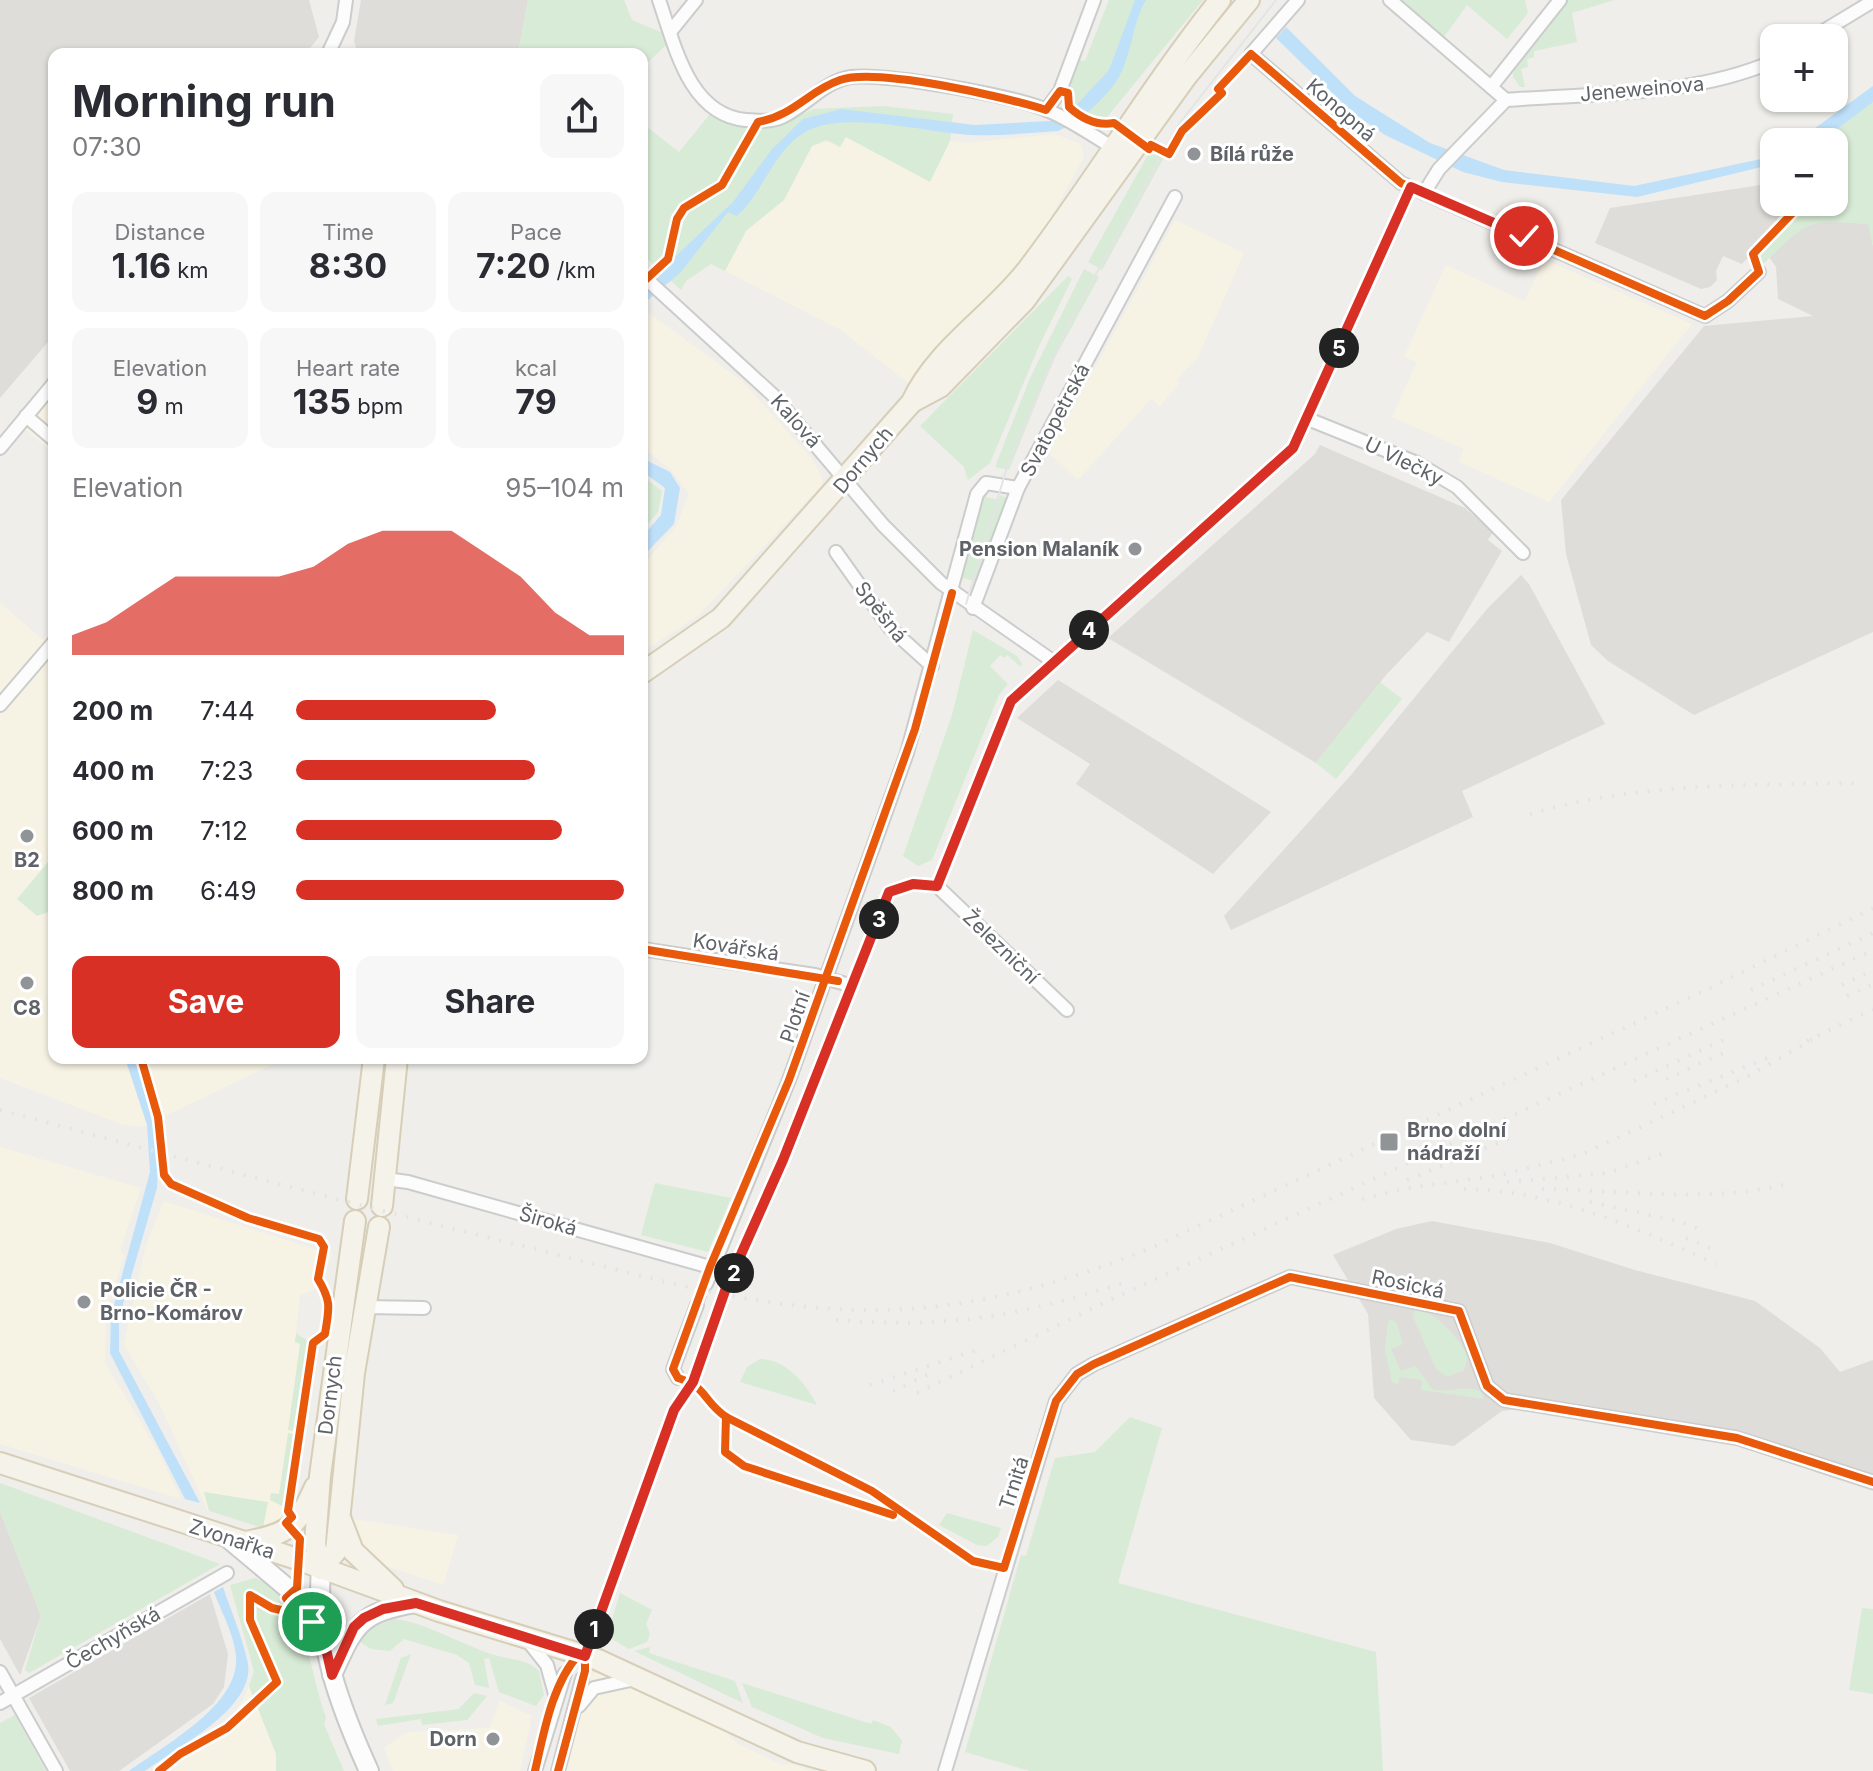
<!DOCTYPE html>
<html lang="en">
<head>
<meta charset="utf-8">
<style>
	body { margin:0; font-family:Inter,sans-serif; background:#f7f7f7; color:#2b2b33; height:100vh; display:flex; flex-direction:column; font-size:30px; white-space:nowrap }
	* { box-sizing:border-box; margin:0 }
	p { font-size:26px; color:#7c7c81 }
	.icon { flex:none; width:44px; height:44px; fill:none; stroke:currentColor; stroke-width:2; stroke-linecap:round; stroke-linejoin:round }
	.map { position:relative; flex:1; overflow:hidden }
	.panel { position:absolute; left:48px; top:48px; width:600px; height:1016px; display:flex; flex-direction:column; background:#fff; border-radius:16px; box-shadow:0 2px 6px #0004 }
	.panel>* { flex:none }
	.controls { position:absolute; left:1760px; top:24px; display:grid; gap:16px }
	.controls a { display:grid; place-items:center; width:88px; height:88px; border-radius:16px; background:#fff; box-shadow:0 2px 6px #0004; font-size:40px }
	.pin { position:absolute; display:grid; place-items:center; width:68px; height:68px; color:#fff; margin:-34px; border:4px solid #fff; border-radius:50%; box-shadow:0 2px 8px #0007 }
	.km { position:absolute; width:40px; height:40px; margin:-20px; border-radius:50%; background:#222; color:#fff; font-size:22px; line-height:40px; text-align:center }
	.round { display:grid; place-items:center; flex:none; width:84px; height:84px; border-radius:16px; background:#f7f7f7 }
	.head { display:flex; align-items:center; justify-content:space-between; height:136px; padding:0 24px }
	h1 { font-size:44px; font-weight:700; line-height:60px }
	.metrics { display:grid; grid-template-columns:repeat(3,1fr); gap:12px; height:136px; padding:8px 24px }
	.metrics div { display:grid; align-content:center; border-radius:16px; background:#f7f7f7; text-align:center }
	.metrics b { font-size:34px; font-weight:700 }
	.metrics small { font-size:22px; font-weight:400 }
	.metrics p { font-size:22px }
	.chart { height:224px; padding:16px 24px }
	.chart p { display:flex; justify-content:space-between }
	.chart svg { width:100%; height:144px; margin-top:8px; fill:#d93025; opacity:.7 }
	.primary-button { display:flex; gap:16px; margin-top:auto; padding:16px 24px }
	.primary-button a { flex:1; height:92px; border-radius:16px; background:#d93025; color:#fff; font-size:32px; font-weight:700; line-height:92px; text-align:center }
	.primary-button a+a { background:#f7f7f7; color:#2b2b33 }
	ul { padding:0 24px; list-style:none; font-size:26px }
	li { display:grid; grid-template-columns:128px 96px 1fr; align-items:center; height:60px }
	li i { height:20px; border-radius:10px; background:#d93025 }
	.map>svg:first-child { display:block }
	.commercial { fill:#f7f3e4 }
	.industrial { fill:#dfddda }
	.green { fill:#d8ebd6 }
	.water { fill:#bfe0f9 }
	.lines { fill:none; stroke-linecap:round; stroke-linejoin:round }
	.street-tunnel { stroke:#cbcbca; stroke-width:12; stroke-dasharray:12 6; stroke-linecap:butt }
	.street-casing { stroke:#cbcccc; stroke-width:16 }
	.secondary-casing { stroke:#cacacb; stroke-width:22 }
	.primary-casing { stroke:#d7ceb8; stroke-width:24 }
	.street { stroke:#fdfcfc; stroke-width:12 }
	.secondary { stroke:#fdfcfc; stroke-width:18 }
	.primary { stroke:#f4f2e9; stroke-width:20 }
	.tram { stroke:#e4e4e4; stroke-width:2 }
	.rail { stroke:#e4e4e4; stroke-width:4; stroke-dasharray:2 10; stroke-linecap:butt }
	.cycleway-casing { stroke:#fff; stroke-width:13 }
	.cycleway { stroke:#e8590c; stroke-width:8 }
	.route-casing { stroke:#fff; stroke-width:16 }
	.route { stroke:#d93025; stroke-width:10 }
	.poi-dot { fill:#919496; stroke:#fff; stroke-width:3 }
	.labels { text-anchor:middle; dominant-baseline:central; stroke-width:6; stroke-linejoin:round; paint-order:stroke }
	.street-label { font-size:20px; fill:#5f6368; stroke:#fff }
	.poi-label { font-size:20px; font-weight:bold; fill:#5f6368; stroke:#fff; text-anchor:start }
</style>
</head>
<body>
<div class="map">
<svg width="1873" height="1771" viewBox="0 0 1873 1771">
	<rect width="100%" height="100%" fill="#efeeea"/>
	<g class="commercial">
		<polygon points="1054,134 1081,144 1084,157 1038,241 913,387 841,330 725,271 746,231 784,200 812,146 845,137 930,181 950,141 968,143"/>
		<polygon points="1175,220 1244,253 1198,357 1177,379 1180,383 1160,406 1151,399 1078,480 1049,453"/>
		<polygon points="1545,260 1692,324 1549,502 1459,462 1464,449 1392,417 1417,362 1404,357 1446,265 1524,301"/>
		<polygon points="646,311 742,381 813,460 822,478 822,485 699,615 642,652 642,566 676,527 689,494 671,470 642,447 642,316"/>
		<polygon points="54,395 54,454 25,429"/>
		<polygon points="0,603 43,640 54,628 54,1058 286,1058 142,1127 124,1125 0,1078"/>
		<polygon points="0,1147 141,1188 120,1251 124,1256 106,1315 105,1363 157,1449 181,1499 0,1444"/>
		<polygon points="164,1201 333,1255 313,1291 300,1295 296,1333 308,1341 308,1348 283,1514 278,1522 265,1528 208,1511 160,1405 124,1345 146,1245"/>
		<polygon points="353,1519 458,1535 443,1585 383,1565 364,1548"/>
		<polygon points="595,1671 724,1730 738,1744 782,1765 792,1764 810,1771 562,1771 585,1686"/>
		<polygon points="249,1686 276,1754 276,1771 154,1771 226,1723 242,1702"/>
		<polygon points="500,1701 532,1716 520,1771 393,1771 384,1748 407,1732 490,1728"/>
	</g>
	<g class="industrial">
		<polygon points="0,0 309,0 319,37 305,54 54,54 54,335 0,398"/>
		<polygon points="361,0 528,0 518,54 358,54 354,41"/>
		<polygon points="1774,183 1774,202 1799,204 1742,264 1723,256 1716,271 1717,280 1710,287 1701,289 1595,243 1610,208"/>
		<polygon points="1818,220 1869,224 1873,246 1873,632 1694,715 1608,661 1591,645 1566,554 1561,500 1704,326 1813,316 1778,299 1776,267 1769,257 1793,234"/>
		<polygon points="1320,445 1465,508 1493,532 1488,540 1502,551 1449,642 1427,632 1386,675 1316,763 1108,638 1315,454"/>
		<polygon points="1521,575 1529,584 1605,724 1462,791 1473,817 1231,930 1224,916 1351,775 1487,609"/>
		<polygon points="1058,680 1182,756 1271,812 1213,874 1210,872 1079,786 1076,784 1090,764 1017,718"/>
		<polygon points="1432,1221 1550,1243 1635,1270 1755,1301 1820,1348 1840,1372 1873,1360 1873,1491 1818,1473 1763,1448 1517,1409 1502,1411 1454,1446 1411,1440 1374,1398 1368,1314 1333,1255 1396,1229"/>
		<polygon points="0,1511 41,1616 20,1675 0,1639"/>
		<polygon points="210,1594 228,1654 224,1687 213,1704 119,1771 70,1771 29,1698"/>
	</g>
	<g class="green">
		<polygon points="528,0 624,0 632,20 663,33 666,45 642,68 646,77 642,83 642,54 518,54"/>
		<polygon points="1109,0 1203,0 1107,117 1091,120 1070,108 1070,86 1080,60 1085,61"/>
		<polygon points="1402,0 1525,0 1528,13 1507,39 1467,5 1444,37"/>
		<polygon points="1568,0 1614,0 1572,13 1577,42 1534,51 1534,57 1527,59 1528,67 1521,69 1525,87 1520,87 1513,77 1513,67"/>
		<path d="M 1873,102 L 1873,246 L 1868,224 C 1802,219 1808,222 1762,265 L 1749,258 L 1798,202 L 1834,202 L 1834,142 L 1818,142 Z"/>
		<polygon points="883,106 953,114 950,141 930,182 846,137 840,147 826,140 812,146 784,200 746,231 725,271 711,264 686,281 681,290 642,254 642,123 679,152 710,114 752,128 778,126 813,109"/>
		<polygon points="1154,144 1167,152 1102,270 1088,262"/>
		<polygon points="1084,269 1099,277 1053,361 1009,470 995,467 1030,378"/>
		<polygon points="1068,276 1072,279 1039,346 990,463 968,480 964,467 920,426"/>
		<polygon points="642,476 662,491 658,512 642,530"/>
		<polygon points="987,492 986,497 998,500 1001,495 1011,500 975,581 962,578 982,496"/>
		<polygon points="973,630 1017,656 1022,664 1021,667 1007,655 1004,658 1000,655 990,666 1008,684 999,695 932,860 918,866 903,856 952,715"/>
		<polygon points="1380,682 1402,699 1336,779 1316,763"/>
		<polygon points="54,855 54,910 37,916 17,899"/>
		<polygon points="655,1183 731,1198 708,1252 641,1235"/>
		<path d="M 1415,1310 C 1436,1310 1459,1338 1468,1357 L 1464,1370 L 1447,1377 L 1436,1369 L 1413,1317 Z"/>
		<path d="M 1392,1319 L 1397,1324 L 1403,1344 L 1391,1349 L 1401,1371 L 1416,1366 L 1432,1389 C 1449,1394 1463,1384 1480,1391 L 1484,1399 L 1421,1390 L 1422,1380 L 1400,1377 L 1398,1385 L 1392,1382 L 1385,1349 L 1388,1322 Z"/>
		<polygon points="296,1333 308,1341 308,1348 293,1431 288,1430 300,1344 295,1342"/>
		<path d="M 760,1359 C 788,1360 806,1385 817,1405 L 740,1382 L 747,1367 Z"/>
		<polygon points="1130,1417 1162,1428 1118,1583 1376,1652 1383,1771 1030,1771 965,1752 1021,1555 1026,1556 1055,1458 1095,1452"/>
		<polygon points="288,1433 295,1435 284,1507 270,1500 271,1493 279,1494"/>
		<polygon points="0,1483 220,1564 29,1673 25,1670 41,1616 0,1511"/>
		<polygon points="204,1492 268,1502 263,1528 209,1511"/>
		<polygon points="947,1513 1001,1528 998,1537 987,1546 977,1545 939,1525"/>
		<path d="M 255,1578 C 307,1597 309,1672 326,1717 L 324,1724 L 344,1771 L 276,1771 L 276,1754 L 249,1686 L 254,1671 L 230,1585 Z"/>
		<polygon points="620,1593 652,1610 646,1624 650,1634 647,1642 629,1649 607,1636"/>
		<polygon points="1862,1608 1873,1609 1873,1694 1849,1690"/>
		<path d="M 395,1619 C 426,1622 465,1647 498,1656 C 513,1660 527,1659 539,1671 L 544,1695 L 536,1706 L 499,1692 L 489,1658 L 484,1659 L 489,1688 L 475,1685 L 469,1663 L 457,1655 L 404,1639 L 390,1651 L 371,1649 L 360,1642 L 371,1628 Z"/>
		<polygon points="650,1647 649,1653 735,1681 743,1703 634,1651"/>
		<polygon points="411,1654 393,1703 385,1705 401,1658"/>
		<polygon points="742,1683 871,1724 873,1720 891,1727 902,1741 899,1754 823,1738 752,1707"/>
		<polygon points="474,1693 487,1696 467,1720 422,1725 421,1719 378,1726 376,1719 459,1709"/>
		<polygon points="15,1715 46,1771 0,1771 0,1723"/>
	</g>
	<g class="water">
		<path d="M 1135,0 L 1146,0 C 1132,24 1132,54 1119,77 C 1106,98 1081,121 1058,131 C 1030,133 1001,136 972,135 C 927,133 847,110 807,131 C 774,149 764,192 737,216 L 728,212 L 680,273 L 642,305 L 642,288 L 733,202 L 772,149 L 803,119 L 841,109 L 975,125 L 1050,121 L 1069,113 L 1109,70 Z"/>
		<polygon points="1286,27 1355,96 1430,143 1504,170 1634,186 1761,159 1774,152 1774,164 1637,197 1502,182 1463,172 1385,135 1353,113 1276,38"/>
		<path d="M 1873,86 L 1873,102 C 1848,120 1827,142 1796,142 Z"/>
		<polygon points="642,458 670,472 680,488 674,524 642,557 642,537 661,515 665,488 642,471"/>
		<polygon points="125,1058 135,1058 159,1147 157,1188 119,1318 119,1351 200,1503 185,1499 110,1353 111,1316 150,1172 147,1125"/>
		<path d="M 223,1587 C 231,1611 243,1638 248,1664 C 255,1708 175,1749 145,1771 L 129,1771 C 163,1746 240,1705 236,1657 C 235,1636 221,1611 214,1592 Z"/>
	</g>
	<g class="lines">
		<polyline class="street-tunnel" points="697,1305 706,1284"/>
		<defs>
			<g id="street">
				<path d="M 659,0 C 675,46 689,115 746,120 C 758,121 771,122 782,117 C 806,106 824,81 851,77 C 886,73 1016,96 1049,111 C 1073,121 1095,137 1118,151"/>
				<polyline points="1298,0 1251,54 1401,183 1705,316 1728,301 1759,272"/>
				<polyline points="1390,0 1506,100"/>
				<polyline points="670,32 696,0"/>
				<polyline points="1812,38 1873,1"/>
				<polyline points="328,54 343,22 346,0"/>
				<polyline points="1491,87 1560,0"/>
				<polyline points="1046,110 1060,91 1094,0"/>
				<path d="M 1424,193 L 1439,169 L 1506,100 C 1595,93 1691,97 1774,61"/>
				<polyline points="642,275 774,396 883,525 941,583 1054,662"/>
				<polyline points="26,416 54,440"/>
				<polyline points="1308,419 1417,463 1457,487 1523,553"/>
				<polyline points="0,448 54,383"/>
				<polyline points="836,552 890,628 932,666"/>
				<polyline points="973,608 1018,488 1175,197"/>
				<polyline points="0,705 54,642"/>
				<polyline points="937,886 1011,701 1293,448 1411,187"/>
				<polyline points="642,949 815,975 849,985"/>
				<polyline points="385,1179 408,1182 710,1267"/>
				<polyline points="706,1284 789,1080 907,753 977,494 986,483 1018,488"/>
				<polyline points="365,1307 424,1308"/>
				<polyline points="678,1378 673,1369 697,1305"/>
				<polyline points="528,1641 547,1665 555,1694"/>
				<polyline points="585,1656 674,1410 693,1382 726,1288 783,1160 889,892 913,884 937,886 1067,1010"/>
				<polyline points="0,1672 56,1771"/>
				<polyline points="0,1703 227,1573"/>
				<polyline points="579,1706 594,1688 635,1679"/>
				<polyline points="535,1771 565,1673"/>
				<polyline points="558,1771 582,1679"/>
				<polyline points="945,1771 1056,1401 1077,1374 1094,1364 1290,1277 1459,1311 1487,1386 1504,1400 1737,1438 1873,1482"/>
			</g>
			<g id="secondary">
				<polyline points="229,1539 292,1592 319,1636"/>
				<path d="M 321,1569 C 315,1641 340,1707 369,1771"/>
				<path d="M 332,1675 C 355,1624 359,1613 416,1603"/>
			</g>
			<g id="primary">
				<polyline points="912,402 940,387 1025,300 1186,77 1249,0"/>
				<path d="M 642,673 L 721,618 L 912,402 C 936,349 993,315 1028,269 C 1095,181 1151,86 1220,0"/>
				<polyline points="357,1199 374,1058"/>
				<polyline points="382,1206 397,1058"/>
				<polyline points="0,1463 297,1559 439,1611 596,1659 797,1752 865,1771"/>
				<polyline points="341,1520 353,1551 393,1589"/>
				<path d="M 245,1542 C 289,1534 297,1527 315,1487"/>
				<polyline points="321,1569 315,1544 320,1476 355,1221"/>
				<polyline points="321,1569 336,1551 354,1373 379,1227"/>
			</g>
		</defs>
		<use href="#street" class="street-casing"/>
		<use href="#secondary" class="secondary-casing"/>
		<use href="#primary" class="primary-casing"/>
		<use href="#street" class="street"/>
		<use href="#secondary" class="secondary"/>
		<use href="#primary" class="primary"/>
		<g class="tram">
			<polyline points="966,604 1008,464 1070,321 1179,124 1276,0"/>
			<polyline points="585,1656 674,1410"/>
		</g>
		<g class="rail">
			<path d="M 1530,814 C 1637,782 1751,785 1861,783"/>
			<polyline points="1842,985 1873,970"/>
			<polyline points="1751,990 1873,933"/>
			<polyline points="1847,996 1873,984"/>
			<polyline points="1807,1041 1873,1009"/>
			<polyline points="1666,1079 1728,1051"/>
			<polyline points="1634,1081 1723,1040"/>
			<polyline points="1654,1104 1767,1058"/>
			<path d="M 0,1110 C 176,1157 351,1204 527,1247 C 641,1275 753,1310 871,1310 C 970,1310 1063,1284 1153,1247 L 1708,989 L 1873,908"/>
			<polyline points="1407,1180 1515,1136"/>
			<polyline points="1507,1182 1608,1173 1670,1151"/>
			<path d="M 1464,1189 C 1556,1191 1634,1227 1716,1264"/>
			<path d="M 1542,1189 C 1627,1190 1708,1204 1792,1183"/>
			<polyline points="1362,1199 1408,1188 1501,1175 1583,1154 1743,1079 1815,1038"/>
			<polyline points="1590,1202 1678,1221 1702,1230"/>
			<polyline points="1686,1238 1715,1250"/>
			<path d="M 836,1320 C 947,1329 1021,1316 1126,1282"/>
			<polyline points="870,1385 983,1348"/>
			<polyline points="893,1391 933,1372"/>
			<polyline points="917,1393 1112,1299 1873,950"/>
		</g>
		<defs>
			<g id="cycleway">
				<path d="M 642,283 L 668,259 L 677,219 L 684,208 L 722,185 L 758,122 C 795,115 808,91 840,80 C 876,67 1006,97 1046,110 L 1060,91 L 1068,93 L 1069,107 C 1081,118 1097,126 1114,123 L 1149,149 L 1151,145 L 1169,154 L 1182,131 L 1222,93 L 1218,89 L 1251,54 L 1401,183 L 1705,316 L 1728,301 L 1759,272 L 1753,254 L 1803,202"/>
				<path d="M 952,593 L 915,729 L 789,1080 L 710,1267 L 673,1369 L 678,1378 C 707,1387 703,1401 726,1417 L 872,1491 L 973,1561 L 1004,1568 L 1056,1401 L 1077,1374 L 1094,1364 L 1290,1277 L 1459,1311 L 1487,1386 L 1504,1400 L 1737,1438 L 1873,1482"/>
				<polyline points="642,949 838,981"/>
				<path d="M 141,1058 L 158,1117 L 164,1175 L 171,1184 L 248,1218 L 319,1239 L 324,1247 L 318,1279 C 332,1302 329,1308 325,1334 L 313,1343 L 288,1511 L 292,1517 L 286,1523 L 300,1539 L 297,1588 L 286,1598 L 298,1614"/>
				<polyline points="674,1410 693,1382 726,1288 783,1160 889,892 913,884 937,886"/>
				<polyline points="726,1417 725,1452 744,1466 893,1515"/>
				<polyline points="159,1771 180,1754 227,1728 277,1682 250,1620 250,1595 272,1608 298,1614"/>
				<path d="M 535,1771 C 544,1732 552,1684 579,1654"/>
				<polyline points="558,1771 585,1671 585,1656"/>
			</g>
		</defs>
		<use href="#cycleway" class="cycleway-casing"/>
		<use href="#cycleway" class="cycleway"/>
	</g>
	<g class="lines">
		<defs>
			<polyline id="route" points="312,1622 326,1649 332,1675 354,1627 364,1618 383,1609 416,1603 585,1656 674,1410 693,1382 726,1288 783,1160 889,892 913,884 937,886 1011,701 1293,448 1411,187 1524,236"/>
		</defs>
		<use href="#route" class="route-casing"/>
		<use href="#route" class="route"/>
	</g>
	<g class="poi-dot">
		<circle cx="1194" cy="154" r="8"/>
		<circle cx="1135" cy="549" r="8"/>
		<circle cx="27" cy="836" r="8"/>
		<circle cx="27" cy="983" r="8"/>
		<rect x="1379" y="1132" width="20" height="20" rx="4"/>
		<circle cx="84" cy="1302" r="8"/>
		<circle cx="493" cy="1739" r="8"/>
	</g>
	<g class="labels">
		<g class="street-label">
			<text transform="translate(1642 89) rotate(-5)">Jeneweinova</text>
			<text transform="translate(1341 110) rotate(41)">Konopná</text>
			<text transform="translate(1055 420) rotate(-62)">Svatopetrská</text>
			<text transform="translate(796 421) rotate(48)">Kalová</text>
			<text transform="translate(863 460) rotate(-50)">Dornych</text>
			<text transform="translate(1404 461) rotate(26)">U Vlečky</text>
			<text transform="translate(881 612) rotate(52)">Spěšná</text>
			<text transform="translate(736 947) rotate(9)">Kovářská</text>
			<text transform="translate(1001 947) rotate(44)">Železniční</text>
			<text transform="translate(795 1017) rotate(-71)">Plotní</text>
			<text transform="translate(548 1221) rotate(16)">Široká</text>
			<text transform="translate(1408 1284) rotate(12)">Rosická</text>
			<text transform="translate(330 1395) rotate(-83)">Dornych</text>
			<text transform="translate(1014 1483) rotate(-72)">Trnitá</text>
			<text transform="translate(232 1539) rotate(18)">Zvonařka</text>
			<text transform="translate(113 1638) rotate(-30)">Čechyňská</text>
		</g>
		<g class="poi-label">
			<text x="1210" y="154">Bílá růže</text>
			<text x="1119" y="549" text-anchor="end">Pension Malaník</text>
			<text x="27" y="860" text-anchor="middle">B2</text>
			<text x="27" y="1008" text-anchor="middle">C8</text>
			<text x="1407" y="1130">Brno dolní<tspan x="1407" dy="23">nádraží</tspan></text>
			<text x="100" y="1290">Policie ČR -<tspan x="100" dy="23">Brno-Komárov</tspan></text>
			<text x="477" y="1739" text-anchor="end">Dorn</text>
		</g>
	</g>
</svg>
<div class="controls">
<a>+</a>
<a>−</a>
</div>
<div class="pin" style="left:312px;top:1622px;background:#1e9e55"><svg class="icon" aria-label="arrive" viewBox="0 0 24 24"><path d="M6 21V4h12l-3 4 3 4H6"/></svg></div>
<div class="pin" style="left:1524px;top:236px;background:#d93025"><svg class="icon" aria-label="check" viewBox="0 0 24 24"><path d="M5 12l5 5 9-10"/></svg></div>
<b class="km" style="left:594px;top:1629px">1</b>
<b class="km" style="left:734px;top:1273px">2</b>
<b class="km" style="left:879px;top:919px">3</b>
<b class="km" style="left:1089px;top:630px">4</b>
<b class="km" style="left:1339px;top:348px">5</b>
<section class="panel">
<div class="head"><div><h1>Morning run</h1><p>07:30</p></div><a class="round"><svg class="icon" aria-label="share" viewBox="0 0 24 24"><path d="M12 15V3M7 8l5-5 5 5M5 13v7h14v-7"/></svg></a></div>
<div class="metrics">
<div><p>Distance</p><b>1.16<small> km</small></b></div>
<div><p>Time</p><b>8:30</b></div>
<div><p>Pace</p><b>7:20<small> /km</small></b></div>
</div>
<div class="metrics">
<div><p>Elevation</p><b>9<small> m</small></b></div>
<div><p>Heart rate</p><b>135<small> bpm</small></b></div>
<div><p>kcal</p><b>79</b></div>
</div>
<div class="chart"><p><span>Elevation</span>95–104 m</p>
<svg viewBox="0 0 160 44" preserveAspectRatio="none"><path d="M0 44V38L10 34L20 27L30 20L40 20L50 20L60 20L70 17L80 10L90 6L100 6L110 6L120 13L130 20L140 31L150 38L160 38V44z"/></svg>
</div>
<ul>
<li><b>200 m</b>7:44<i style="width:61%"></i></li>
<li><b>400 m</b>7:23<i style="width:73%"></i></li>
<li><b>600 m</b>7:12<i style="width:81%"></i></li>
<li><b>800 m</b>6:49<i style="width:100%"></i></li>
</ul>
<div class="primary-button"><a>Save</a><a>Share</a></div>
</section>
</div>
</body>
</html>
